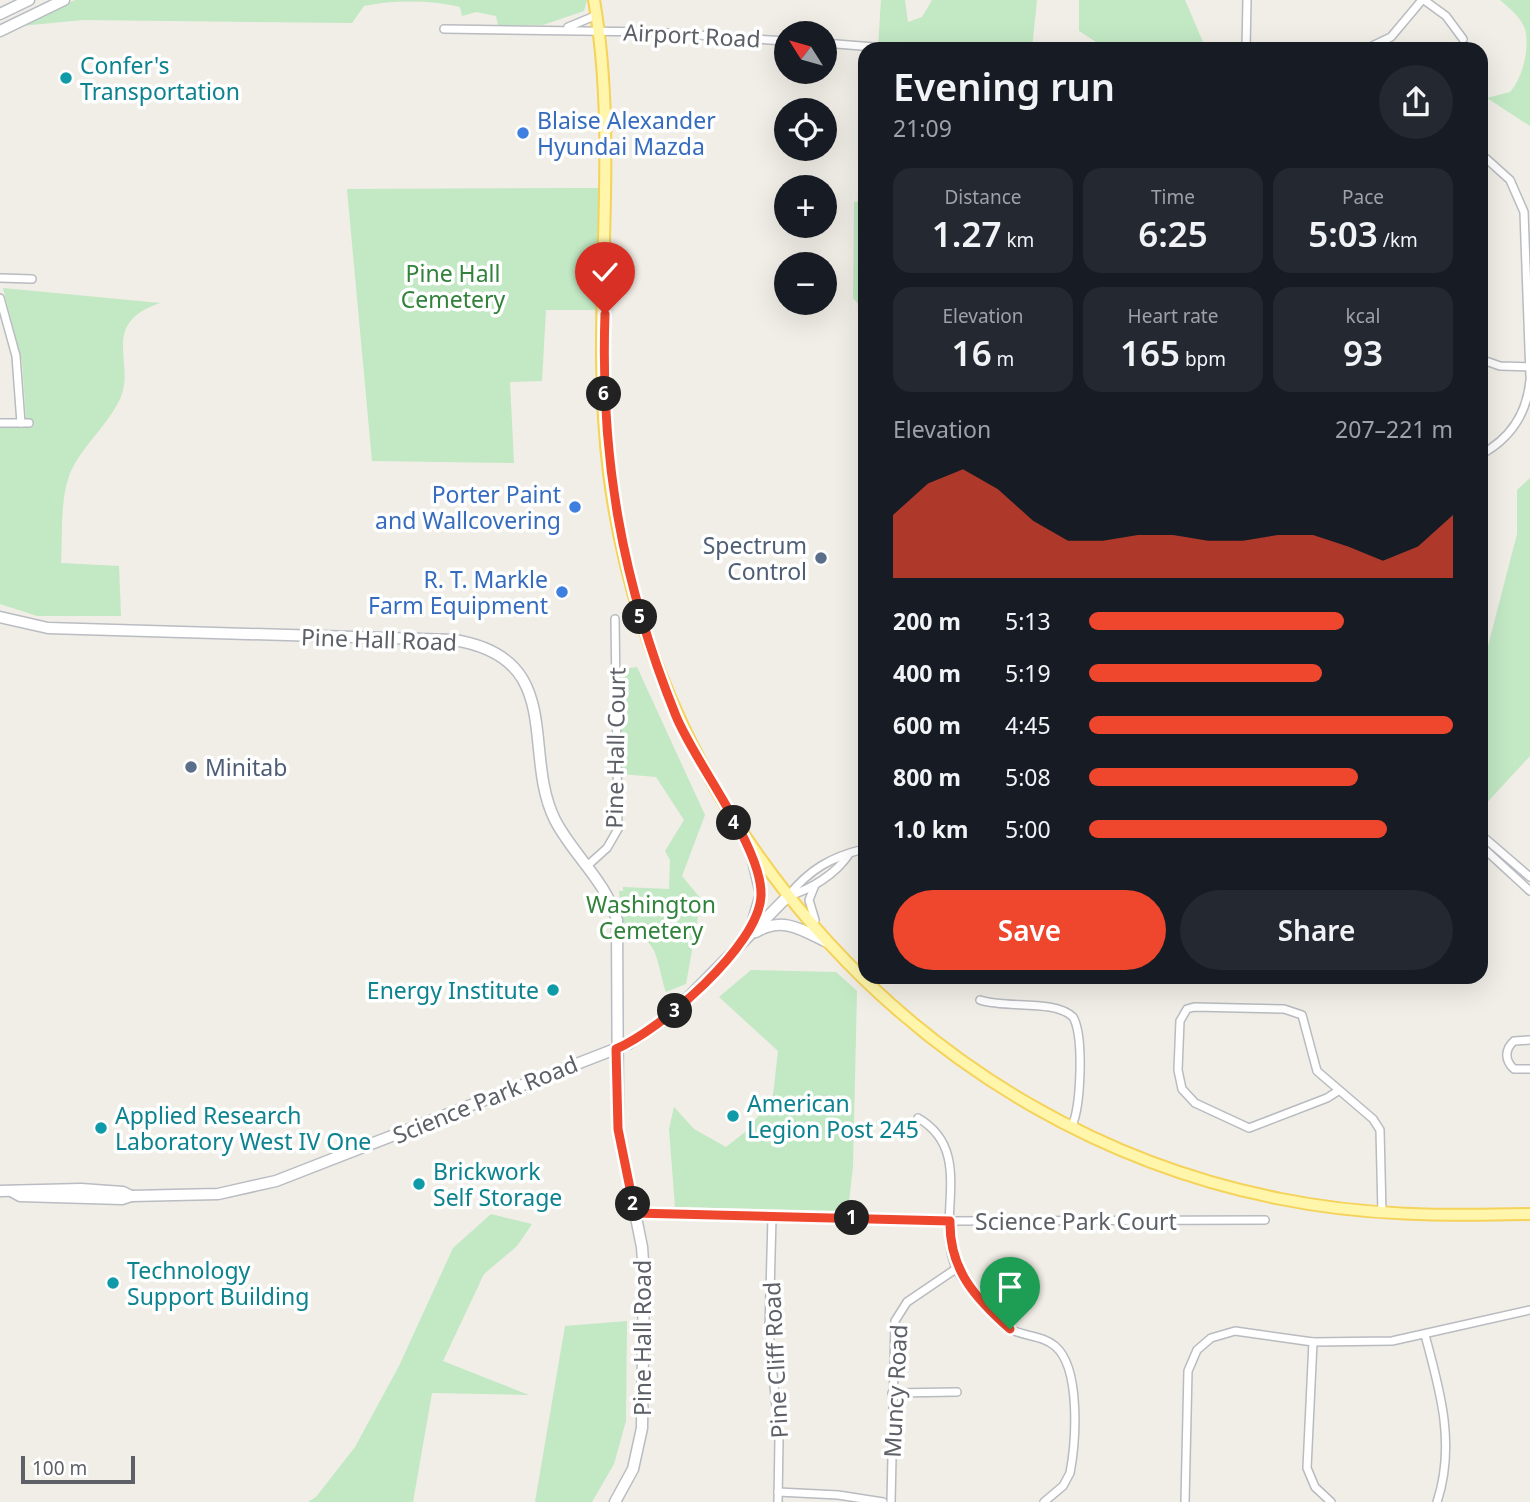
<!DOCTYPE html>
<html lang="en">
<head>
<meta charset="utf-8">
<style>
	body { margin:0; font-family:"Noto Sans",sans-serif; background:#242831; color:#f1f3f6; height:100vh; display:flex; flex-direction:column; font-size:26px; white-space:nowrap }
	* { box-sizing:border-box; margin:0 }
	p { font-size:23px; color:#9ea1a6 }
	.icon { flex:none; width:38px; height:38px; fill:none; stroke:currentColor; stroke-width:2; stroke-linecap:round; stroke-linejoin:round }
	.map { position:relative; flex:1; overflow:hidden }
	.side { position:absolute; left:858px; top:42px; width:630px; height:942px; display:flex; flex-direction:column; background:#171b24; border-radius:21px; box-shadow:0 7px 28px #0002 }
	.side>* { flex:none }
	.needle { width:46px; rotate:307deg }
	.buttons { position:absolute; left:774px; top:21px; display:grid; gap:14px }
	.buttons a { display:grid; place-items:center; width:63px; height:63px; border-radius:50%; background:#171b24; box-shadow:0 7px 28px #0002; font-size:35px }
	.scale { position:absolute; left:21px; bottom:18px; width:114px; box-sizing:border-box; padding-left:7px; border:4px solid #5d6167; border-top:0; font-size:19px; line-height:24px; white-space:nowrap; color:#5d6167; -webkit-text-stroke:5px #fff; paint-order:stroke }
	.pin { position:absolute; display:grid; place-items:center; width:60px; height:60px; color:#fff; margin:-72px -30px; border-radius:50% 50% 50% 0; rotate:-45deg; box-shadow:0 0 7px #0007 }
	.pin .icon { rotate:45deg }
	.km { position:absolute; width:35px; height:35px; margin:-18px; border-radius:50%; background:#222; color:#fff; font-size:19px; line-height:35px; text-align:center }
	.round { display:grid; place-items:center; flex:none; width:74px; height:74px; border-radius:37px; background:#242831 }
	.head { display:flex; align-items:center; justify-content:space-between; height:119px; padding:0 35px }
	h1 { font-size:38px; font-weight:600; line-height:52px }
	.metrics { display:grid; grid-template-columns:repeat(3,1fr); gap:10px; height:119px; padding:7px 35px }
	.metrics div { display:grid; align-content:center; border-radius:18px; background:#242831; text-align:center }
	.metrics b { font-size:35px; font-weight:600 }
	.metrics small { font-size:19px; font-weight:400 }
	.metrics p { font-size:19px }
	.chart { height:196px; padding:14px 35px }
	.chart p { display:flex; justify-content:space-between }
	.chart svg { width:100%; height:126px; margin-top:7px; fill:#ee472e; opacity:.7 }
	.action { display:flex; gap:14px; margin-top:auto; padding:14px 35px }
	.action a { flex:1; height:80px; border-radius:42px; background:#ee472e; color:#fff; font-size:28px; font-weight:600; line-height:80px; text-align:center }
	.action a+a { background:#242831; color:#f1f3f6 }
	ul { padding:0 35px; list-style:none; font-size:23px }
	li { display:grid; grid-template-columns:112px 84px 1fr; align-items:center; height:52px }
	li i { height:18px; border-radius:9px; background:#ee472e }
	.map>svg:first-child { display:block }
	.green { fill:#c2e8c4 }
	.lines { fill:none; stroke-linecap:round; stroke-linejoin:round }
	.street-casing { stroke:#b8bbc0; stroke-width:10 }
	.secondary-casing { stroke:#b9bcc2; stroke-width:13 }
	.primary-casing { stroke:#f5d25a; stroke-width:14 }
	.street { stroke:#fff; stroke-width:7 }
	.secondary { stroke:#fff; stroke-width:10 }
	.primary { stroke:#fff6ac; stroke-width:10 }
	.route-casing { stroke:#fff; stroke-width:14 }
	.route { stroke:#ee472e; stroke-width:9 }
	.culture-dot { fill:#0f9aa8; stroke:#fff; stroke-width:2.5 }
	.shop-dot { fill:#3f7fe0; stroke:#fff; stroke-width:2.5 }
	.service-dot { fill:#5c6f8a; stroke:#fff; stroke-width:2.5 }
	.labels { text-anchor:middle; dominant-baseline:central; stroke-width:7; stroke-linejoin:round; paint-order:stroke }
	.street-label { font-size:23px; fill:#5d6167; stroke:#fff }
	.culture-label { font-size:23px; fill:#0d838f; stroke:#fff; text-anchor:start }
	.shop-label { font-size:23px; fill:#366cbe; stroke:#fff; text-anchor:end }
	.park-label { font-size:23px; fill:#31823a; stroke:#fff }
	.service-label { font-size:23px; fill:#4e5e75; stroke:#fff; text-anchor:end }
</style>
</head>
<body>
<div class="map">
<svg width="1530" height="1502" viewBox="0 0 1530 1502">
	<rect width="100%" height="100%" fill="#f0eee6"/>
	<g class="green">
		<path d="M 75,0 L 587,0 L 584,11 L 543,25 L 498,25 L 496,16 L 476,12 L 462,16 L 460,7 C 430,0 394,0 364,6 L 352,23 L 83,20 L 21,26 Z"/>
		<polygon points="881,0 905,0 908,22 922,17 932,0 1037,0 1032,49 878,47"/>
		<polygon points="1079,0 1185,0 1203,42 1172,49 1107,49 1079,31"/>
		<path d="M 1500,0 L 1530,0 L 1530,126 L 1487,98 L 1510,92 C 1523,77 1530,48 1525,29 C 1521,17 1509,8 1500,0 Z"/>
		<polygon points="599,188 597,310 546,310 542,381 510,382 514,463 372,461 347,189"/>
		<polygon points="864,200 864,311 853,298 854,202"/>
		<path d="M 3,288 L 160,303 C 97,324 138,365 119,401 C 107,425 85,444 73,467 C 59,494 63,533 61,563 L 119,566 L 121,616 L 37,616 L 0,604 L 0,428 L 28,428 L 34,425 L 31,419 L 26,418 L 22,362 Z"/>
		<polygon points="1530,478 1530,756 1481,809 1481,673 1517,534 1517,490"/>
		<path d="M 637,667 L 705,815 L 682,876 L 701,899 L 686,984 L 666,992 C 660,976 659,953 648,942 L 625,941 L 619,891 L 623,891 L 623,887 L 669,889 L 670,860 L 665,851 L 684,820 L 656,777 L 621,774 L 622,669 Z"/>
		<polygon points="751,970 836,972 857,991 853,1166 848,1211 675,1207 669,1129 674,1107 694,1129 726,1147 749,1129 773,1095 778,1051 719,997"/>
		<polygon points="491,1214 532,1224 517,1246 484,1274 443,1361 529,1395 432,1393 413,1502 308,1502 316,1497 355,1447 399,1366 453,1248"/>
		<polygon points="627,1321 626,1421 614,1464 592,1502 535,1502 565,1326"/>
	</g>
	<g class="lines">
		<defs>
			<g id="street">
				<polyline points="1424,0 1446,16 1463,39"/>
				<polyline points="568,27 597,15"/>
				<polyline points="444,29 652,32 786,41"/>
				<polyline points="824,43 899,49"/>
				<polyline points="1246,49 1247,0"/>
				<polyline points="1366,49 1391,37 1422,0"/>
				<polyline points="1480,153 1510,180 1524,212 1530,376"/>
				<polyline points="0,278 32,279"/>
				<polyline points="0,298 16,356 21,423"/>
				<polyline points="1480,359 1500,366 1530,367"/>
				<polyline points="0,423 29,423"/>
				<path d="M 1480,455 C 1510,439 1527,414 1530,380"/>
				<polyline points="1480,834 1530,877"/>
				<polyline points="1480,845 1530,891"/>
				<polyline points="587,866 607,848 618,829 615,619"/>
				<path d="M 788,896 C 810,869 831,857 864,849"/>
				<path d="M 788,896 C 810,890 836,874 849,854"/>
				<polyline points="815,920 809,900 815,885"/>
				<path d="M 980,1000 C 1007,1009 1054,999 1073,1017 C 1084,1036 1081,1105 1072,1126"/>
				<path d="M 1530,1040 L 1514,1041 C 1505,1049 1504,1060 1514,1069 L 1530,1069"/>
				<polyline points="1338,1091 1327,1098 1249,1128 1195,1103 1182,1089 1178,1070 1180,1021 1187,1009 1194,1007 1284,1009 1302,1015 1317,1071 1373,1119 1380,1130 1382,1213"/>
				<path d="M 918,1118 C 977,1152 933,1221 957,1270 C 965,1285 996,1321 1010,1329 C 1025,1337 1042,1335 1055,1346 C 1081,1368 1076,1441 1070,1473 L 1063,1486 L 1044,1502"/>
				<polyline points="635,1213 950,1221 1265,1220"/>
				<polyline points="772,1217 769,1331 779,1439 778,1502"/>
				<path d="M 1425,1335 C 1440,1390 1456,1445 1437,1502"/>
				<polyline points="1313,1342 1307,1468 1315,1487 1331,1502"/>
				<polyline points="892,1393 957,1392"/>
				<polyline points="778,1492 838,1495 883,1502"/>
				<polyline points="891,1502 895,1321 907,1302 957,1268"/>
				<polyline points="1185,1502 1188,1371 1197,1350 1211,1338 1235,1331 1313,1342 1392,1341 1530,1310"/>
			</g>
			<g id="secondary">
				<polyline points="0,14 29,0"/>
				<polyline points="0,31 64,0"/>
				<path d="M 0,617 L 48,628 L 454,640 C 567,658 521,752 555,820 C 573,855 606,881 617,920 L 618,1129 L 642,1247 L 644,1274 L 642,1428 L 633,1469 L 615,1502"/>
				<polyline points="750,931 761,894 750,848"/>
				<path d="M 756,932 C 783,916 802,930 827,942"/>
				<polyline points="0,1191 81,1189 123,1192 131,1196"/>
				<polyline points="11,1191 20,1196 122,1199 131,1196 218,1194 276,1181 628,1044 671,1015 788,896"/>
			</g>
			<path id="primary" d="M 594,0 C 621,157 589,316 609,473 C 654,828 927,1130 1281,1199 C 1364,1216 1446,1216 1530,1214"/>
		</defs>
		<use href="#street" class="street-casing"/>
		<use href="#secondary" class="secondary-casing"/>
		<use href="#primary" class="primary-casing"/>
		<use href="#street" class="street"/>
		<use href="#secondary" class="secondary"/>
		<use href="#primary" class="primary"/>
	</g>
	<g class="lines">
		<defs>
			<path id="route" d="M 605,314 C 600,458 622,583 676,716 C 696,765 763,848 761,896 C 759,946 660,1030 616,1049 L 618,1129 L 635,1213 L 950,1221 C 949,1269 975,1298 1010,1329"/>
		</defs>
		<use href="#route" class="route-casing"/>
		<use href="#route" class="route"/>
	</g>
	<g class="culture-dot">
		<circle cx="66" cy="78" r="7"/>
		<circle cx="553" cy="990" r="7"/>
		<circle cx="733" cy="1116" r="7"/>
		<circle cx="101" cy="1128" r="7"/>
		<circle cx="419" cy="1184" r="7"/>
		<circle cx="113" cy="1283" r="7"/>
	</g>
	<g class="shop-dot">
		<circle cx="523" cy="133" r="7"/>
		<circle cx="575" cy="507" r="7"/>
		<circle cx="562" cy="592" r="7"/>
	</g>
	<g class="service-dot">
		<circle cx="821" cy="558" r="7"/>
		<circle cx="191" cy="767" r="7"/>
	</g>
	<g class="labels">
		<g class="street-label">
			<text transform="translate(692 35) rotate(3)">Airport Road</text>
			<text transform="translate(379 639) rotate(2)">Pine Hall Road</text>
			<text transform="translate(615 748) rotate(-89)">Pine Hall Court</text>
			<text transform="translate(485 1099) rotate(-22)">Science Park Road</text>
			<text x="1076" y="1221">Science Park Court</text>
			<text transform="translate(642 1338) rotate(-90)">Pine Hall Road</text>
			<text transform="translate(775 1360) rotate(-93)">Pine Cliff Road</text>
			<text transform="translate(895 1391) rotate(-87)">Muncy Road</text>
		</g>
		<g class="culture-label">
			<text x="80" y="65">Confer's<tspan x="80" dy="26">Transportation</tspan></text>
			<text x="539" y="990" text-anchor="end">Energy Institute</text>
			<text x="747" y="1103">American<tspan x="747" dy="26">Legion Post 245</tspan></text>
			<text x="115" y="1115">Applied Research<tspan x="115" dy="26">Laboratory West IV One</tspan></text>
			<text x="433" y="1171">Brickwork<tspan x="433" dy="26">Self Storage</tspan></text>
			<text x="127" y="1270">Technology<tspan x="127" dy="26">Support Building</tspan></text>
		</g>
		<g class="shop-label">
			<text x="537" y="120" text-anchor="start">Blaise Alexander<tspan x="537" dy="26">Hyundai Mazda</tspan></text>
			<text x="561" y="494">Porter Paint<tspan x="561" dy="26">and Wallcovering</tspan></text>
			<text x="548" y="579">R. T. Markle<tspan x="548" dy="26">Farm Equipment</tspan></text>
		</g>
		<g class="park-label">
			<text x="453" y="273">Pine Hall<tspan x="453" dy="26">Cemetery</tspan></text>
			<text x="651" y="904">Washington<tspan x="651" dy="26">Cemetery</tspan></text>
		</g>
		<g class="service-label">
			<text x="807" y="545">Spectrum<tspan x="807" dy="26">Control</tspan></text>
			<text x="205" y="767" text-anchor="start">Minitab</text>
		</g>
	</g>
</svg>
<div class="buttons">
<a><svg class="needle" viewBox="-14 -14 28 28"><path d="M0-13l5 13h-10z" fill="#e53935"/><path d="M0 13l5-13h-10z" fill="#9ea1a6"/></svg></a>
<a><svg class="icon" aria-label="locate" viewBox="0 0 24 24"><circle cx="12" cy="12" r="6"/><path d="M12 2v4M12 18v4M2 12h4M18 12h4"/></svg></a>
<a>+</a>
<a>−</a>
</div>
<div class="scale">100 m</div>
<div class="pin" style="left:1010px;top:1329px;background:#1e9e55"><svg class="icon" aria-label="arrive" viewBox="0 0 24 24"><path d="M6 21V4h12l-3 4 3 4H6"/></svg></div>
<div class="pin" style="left:605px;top:314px;background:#d93025"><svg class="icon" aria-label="check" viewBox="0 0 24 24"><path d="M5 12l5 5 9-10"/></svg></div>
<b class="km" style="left:852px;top:1218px">1</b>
<b class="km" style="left:633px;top:1204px">2</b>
<b class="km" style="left:675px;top:1011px">3</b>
<b class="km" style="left:734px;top:823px">4</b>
<b class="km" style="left:640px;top:617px">5</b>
<b class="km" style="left:604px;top:394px">6</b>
<section class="side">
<div class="head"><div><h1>Evening run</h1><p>21:09</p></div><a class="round"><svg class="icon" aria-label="share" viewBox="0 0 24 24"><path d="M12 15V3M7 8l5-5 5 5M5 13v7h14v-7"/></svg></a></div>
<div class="metrics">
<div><p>Distance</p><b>1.27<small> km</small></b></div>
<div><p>Time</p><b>6:25</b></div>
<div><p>Pace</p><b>5:03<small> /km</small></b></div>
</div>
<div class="metrics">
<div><p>Elevation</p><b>16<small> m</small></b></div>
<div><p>Heart rate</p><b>165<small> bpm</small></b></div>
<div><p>kcal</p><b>93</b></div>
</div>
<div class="chart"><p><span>Elevation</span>207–221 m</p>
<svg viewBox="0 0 160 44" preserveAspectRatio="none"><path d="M0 44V22L10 11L20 6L30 13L40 24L50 31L60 31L70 29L80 29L90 31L100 31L110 29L120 29L130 33L140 38L150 33L160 22V44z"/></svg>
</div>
<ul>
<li><b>200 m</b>5:13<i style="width:70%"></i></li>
<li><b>400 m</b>5:19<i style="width:64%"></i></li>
<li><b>600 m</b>4:45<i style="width:100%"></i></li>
<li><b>800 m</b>5:08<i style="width:74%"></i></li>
<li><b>1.0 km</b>5:00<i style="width:82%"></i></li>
</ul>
<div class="action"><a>Save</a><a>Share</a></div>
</section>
</div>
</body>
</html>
